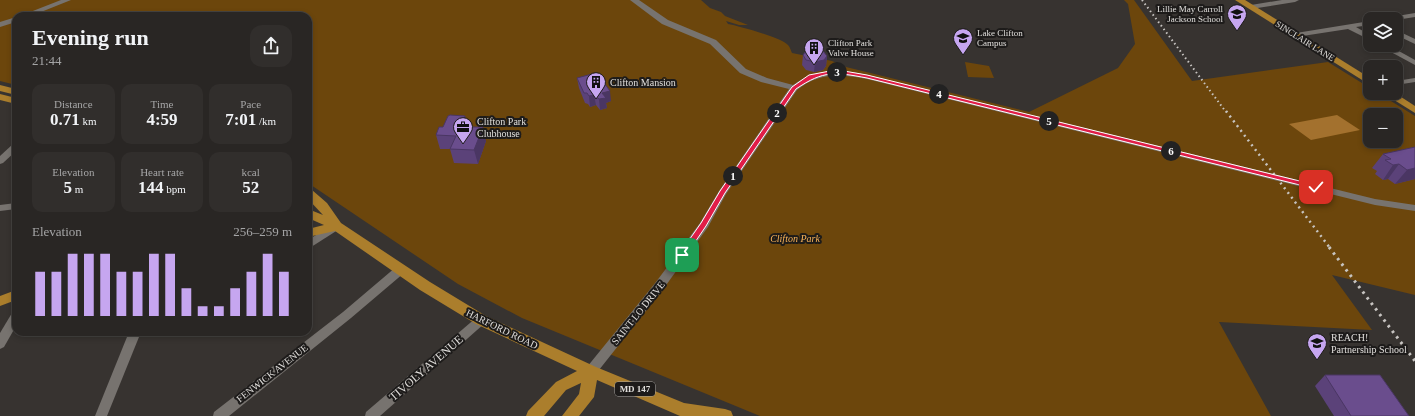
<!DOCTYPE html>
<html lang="en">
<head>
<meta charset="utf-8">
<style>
	body { margin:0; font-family:"Times New Roman",serif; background:#312e2c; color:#f1f3f6; height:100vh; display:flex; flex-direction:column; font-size:15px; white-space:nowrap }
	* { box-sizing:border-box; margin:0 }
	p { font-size:13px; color:#a5a5a6 }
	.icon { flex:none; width:22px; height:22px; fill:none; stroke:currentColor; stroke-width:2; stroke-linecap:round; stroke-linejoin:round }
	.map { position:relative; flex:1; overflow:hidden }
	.details { position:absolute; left:12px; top:12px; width:300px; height:324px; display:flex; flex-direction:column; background:#292624; border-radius:12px; box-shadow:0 2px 6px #0003,0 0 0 1px #454341 }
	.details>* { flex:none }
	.controls { position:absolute; left:1363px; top:12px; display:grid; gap:8px }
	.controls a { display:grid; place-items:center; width:40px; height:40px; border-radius:8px; background:#292624; box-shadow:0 2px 6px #0003,0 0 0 1px #454341; font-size:20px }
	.pin { position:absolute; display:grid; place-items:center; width:34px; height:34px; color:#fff; margin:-17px; border-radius:8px; box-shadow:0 2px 6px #0006 }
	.km { position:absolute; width:20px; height:20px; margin:-10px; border-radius:50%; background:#222; color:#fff; font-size:11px; line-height:20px; text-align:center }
	.round { display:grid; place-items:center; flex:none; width:42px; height:42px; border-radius:12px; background:#312e2c }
	.overview { display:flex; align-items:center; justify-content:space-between; height:68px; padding:0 20px }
	h1 { font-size:22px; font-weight:700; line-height:30px }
	.stats { display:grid; grid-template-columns:repeat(3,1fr); gap:6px; height:68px; padding:4px 20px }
	.stats div { display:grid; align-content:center; border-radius:10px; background:#312e2c; text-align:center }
	.stats b { font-size:17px; font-weight:700 }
	.stats small { font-size:11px; font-weight:400 }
	.stats p { font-size:11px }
	.chart { height:112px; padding:8px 20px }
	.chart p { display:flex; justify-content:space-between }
	.chart svg { width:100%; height:72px; margin-top:4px; stroke:#c6a6f0; stroke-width:6 }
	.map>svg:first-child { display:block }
	.green { fill:#6c460c; fill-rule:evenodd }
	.water { fill:#a3712e }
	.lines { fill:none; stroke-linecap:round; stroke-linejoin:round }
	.minor { fill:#77736f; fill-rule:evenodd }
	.major { fill:#ab7e2c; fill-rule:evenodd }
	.rail-far2 { stroke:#c7c4c1; stroke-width:2; stroke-dasharray:1.5 3; stroke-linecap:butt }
	.rail-far1 { stroke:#c7c4c1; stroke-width:2.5; stroke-dasharray:2 4; stroke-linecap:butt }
	.rail { stroke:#c7c4c1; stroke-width:3; stroke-dasharray:2.5 4.5; stroke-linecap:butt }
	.wall { fill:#5b4279 }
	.shaded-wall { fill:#4a3663 }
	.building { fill:#6a4d8d; stroke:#4a3663 }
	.route { fill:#e11d48; stroke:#fff }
	.labels { text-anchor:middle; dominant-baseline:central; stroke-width:4; stroke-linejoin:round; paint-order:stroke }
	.far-poi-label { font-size:9px; fill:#e0dedb; stroke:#1d1b1a; text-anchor:start }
	.far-street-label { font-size:9px; fill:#e0dedb; stroke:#1d1b1a }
	.shield { fill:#1d1b1a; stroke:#a6a4a1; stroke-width:1 }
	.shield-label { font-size:9px; font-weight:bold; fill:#e0dedb }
	.poi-label { font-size:10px; fill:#e0dedb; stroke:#1d1b1a; text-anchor:start }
	.park-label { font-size:10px; font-style:italic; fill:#f9b359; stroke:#1d1b1a }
	.street-label { font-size:10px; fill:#e0dedb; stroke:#1d1b1a }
	.near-street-label { font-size:12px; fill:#e0dedb; stroke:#1d1b1a }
</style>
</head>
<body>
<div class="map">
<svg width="1415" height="416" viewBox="0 0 1415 416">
	<rect width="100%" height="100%" fill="#373330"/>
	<g class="green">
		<path d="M 0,0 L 701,0 L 710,8 L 721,12 L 725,16 L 748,25 L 739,25 L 726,21 L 728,24 C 739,26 782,38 788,45 C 790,47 791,51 792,53 L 832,61 L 846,67 L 1029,112 L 1118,68 L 1135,44 L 1128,4 L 1124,0 L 1134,0 L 1192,81 L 1328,62 L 1370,88 L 1370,93 L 1378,93 L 1415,116 L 1415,295 L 1332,275 L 1372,330 L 1219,322 L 1271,416 L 760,416 L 522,318 L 458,284 L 308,183 L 308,16 L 16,16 L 16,85 L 0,81 ZM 1370,115 L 1396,115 L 1396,141 L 1370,141 Z"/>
		<polygon points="965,62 989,66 994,78 968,77"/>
	</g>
	<polygon class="water" points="1337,115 1360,130 1311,140 1289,124"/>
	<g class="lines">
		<g class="minor">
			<polygon points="61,0 71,0 31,16 20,16"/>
			<path d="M 630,0 L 639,0 L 668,20 L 716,40 L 746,69 L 767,78 L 793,85 C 816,68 840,69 867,75 L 1375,199 L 1415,205 L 1415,211 L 1375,205 L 867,79 C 839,74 820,72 797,90 L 726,194 L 708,227 L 664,288 L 595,375 L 591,376 L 587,375 L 585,371 L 587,367 L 656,282 L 700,223 L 719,191 L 789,89 L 761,82 L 740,73 L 710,44 L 662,24 Z"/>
			<polygon points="1282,0 1299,0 1295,2 1251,9 1247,7 1251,5"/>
			<polygon points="1415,13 1415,17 1396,20 1396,19 1387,19 1391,17"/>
			<polygon points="16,17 16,22 0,27 0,22"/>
			<polygon points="1370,21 1370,25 1356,27 1370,35 1370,40 1348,29 1296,37 1292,35 1296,33"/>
			<polygon points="1396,30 1415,39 1415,44 1396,35"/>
			<polygon points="1378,45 1388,45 1415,60 1415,65"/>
			<polygon points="1415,78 1415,82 1396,85 1396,81"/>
			<polygon points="16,143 16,151 3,163 0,164 0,156 13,144"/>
			<polygon points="16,203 16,209 0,211 0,205"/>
			<polygon points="337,222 341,224 342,226 341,228 308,249 308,240"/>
			<polygon points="400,266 404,267 405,270 404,273 351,318 229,416 213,416 214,412 343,312 396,267"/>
			<polygon points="16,312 16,326 4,347 0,349 0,333 12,313"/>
			<polygon points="481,315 485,317 487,320 485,323 380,416 365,416 366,412 477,317"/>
			<polygon points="129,332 141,332 107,416 95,416"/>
		</g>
		<g class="major">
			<polygon points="1235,0 1245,0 1370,78 1370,85"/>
			<polygon points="0,85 16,89 16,95 0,91"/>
			<polygon points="1383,93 1395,93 1415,106 1415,113"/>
			<polygon points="0,94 16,98 16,104 0,100"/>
			<polygon points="308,189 312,190 327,203 341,223 430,282 486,316 596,367 684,403 725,409 731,411 733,416 680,416 597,380 594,397 579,416 562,416 579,394 581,383 566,390 544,416 526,416 528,411 556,382 577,371 476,324 420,290 335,231 308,237 308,229 324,225 308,218 308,209 323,215 308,199"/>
			<polygon points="16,290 16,300 0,306 0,296"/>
		</g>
		<polyline class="rail-far2" points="1142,0 1226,112"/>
		<polyline class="rail-far1" points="1226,111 1330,248"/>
		<polyline class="rail" points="1329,247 1415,361"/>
	</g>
	<g class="wall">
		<polygon points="803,55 827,56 826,66 823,70 814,72 806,70 802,65"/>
		<polygon points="577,78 611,101 606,103 607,108 600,110 596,105 590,107 588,104 585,103 579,88"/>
		<polygon points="465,116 468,127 486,141 478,164 454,163 450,149 440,149 436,135 443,127"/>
		<polygon points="1415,147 1415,179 1395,184 1388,179 1383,180 1375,174 1377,171 1372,168 1383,154"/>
		<polygon points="1325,375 1409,416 1334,416 1315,386"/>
	</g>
	<g class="shaded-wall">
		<polygon points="827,56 826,66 823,70 814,72 815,62"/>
		<polygon points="610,91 611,101 606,103 607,108 600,110 599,99 602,93"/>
		<polygon points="594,95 596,105 590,107 589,96"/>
		<polygon points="465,116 468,130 460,127"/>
		<polygon points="483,127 486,141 478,164 474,150"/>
		<polygon points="1399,164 1388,179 1383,180 1393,165"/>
		<polygon points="1415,168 1415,179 1395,184 1407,170"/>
	</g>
	<g class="building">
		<polygon points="814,49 823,51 827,56 824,60 815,62 806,60 803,55 806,51"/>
		<polygon points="592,74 597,81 602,80 610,91 602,93 606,98 599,99 594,95 589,96 587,93 584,93 577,78"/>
		<polygon points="450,115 465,116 460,127 483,127 474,150 450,149 456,136 436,135 439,127 443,127 448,116"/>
		<polygon points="1415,147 1415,168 1407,170 1399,164 1393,165 1385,160 1391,159 1383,154"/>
		<polygon points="1325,375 1380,375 1409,416 1351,416"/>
	</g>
	<path class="route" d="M 830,71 L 844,71 L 867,75 L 1316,185 L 1319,187 L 1316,189 L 867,78 C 835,72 824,70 796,89 L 725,193 L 706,226 L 685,257 L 680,257 L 680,253 L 701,223 L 720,191 L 792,87 L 809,75 Z"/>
	<defs>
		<symbol id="school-pin" viewBox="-11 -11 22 30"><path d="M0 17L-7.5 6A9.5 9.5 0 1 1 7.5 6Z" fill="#c6a6f0" stroke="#1d1b1a"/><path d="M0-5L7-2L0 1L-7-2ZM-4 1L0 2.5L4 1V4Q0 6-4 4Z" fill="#111"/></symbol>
		<symbol id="building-pin" viewBox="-11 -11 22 30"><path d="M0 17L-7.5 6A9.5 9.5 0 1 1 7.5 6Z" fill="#c6a6f0" stroke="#1d1b1a"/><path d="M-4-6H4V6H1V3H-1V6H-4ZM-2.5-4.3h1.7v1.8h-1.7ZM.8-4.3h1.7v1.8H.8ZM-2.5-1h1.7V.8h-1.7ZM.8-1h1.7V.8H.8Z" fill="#111"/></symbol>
		<symbol id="office-pin" viewBox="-11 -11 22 30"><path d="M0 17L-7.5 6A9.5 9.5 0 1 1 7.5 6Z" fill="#c6a6f0" stroke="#1d1b1a"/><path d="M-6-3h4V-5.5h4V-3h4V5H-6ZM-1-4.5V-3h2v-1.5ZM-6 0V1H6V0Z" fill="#111"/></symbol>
	</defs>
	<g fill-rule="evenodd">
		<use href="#school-pin" x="1226" y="3" width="22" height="30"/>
		<use href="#school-pin" x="952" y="27" width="22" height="30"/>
		<use href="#building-pin" x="803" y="37" width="22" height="30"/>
		<use href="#building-pin" x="585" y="71" width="22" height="30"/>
		<use href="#office-pin" x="452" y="116" width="22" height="30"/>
		<use href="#school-pin" x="1306" y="332" width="22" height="30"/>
	</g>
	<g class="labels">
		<g class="far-poi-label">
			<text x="1223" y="9" text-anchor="end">Lillie May Carroll<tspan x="1223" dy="10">Jackson School</tspan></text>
			<text x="977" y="33">Lake Clifton<tspan x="977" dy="10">Campus</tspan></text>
			<text x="828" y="43">Clifton Park<tspan x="828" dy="10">Valve House</tspan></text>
		</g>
		<g class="far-street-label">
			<text transform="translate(1305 41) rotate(32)">SINCLAIR LANE</text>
		</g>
		<rect class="shield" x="615" y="382" width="40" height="14" rx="3"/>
		<g class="shield-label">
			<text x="635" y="389">MD 147</text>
		</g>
		<g class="poi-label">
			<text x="610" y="82">Clifton Mansion</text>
			<text x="477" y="121">Clifton Park<tspan x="477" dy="12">Clubhouse</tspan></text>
			<text x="1331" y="337">REACH!<tspan x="1331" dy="12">Partnership School</tspan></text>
		</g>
		<g class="park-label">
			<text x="795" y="238">Clifton Park</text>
		</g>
		<g class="street-label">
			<text transform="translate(638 313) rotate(-51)">SAINT LO DRIVE</text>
			<text transform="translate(502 329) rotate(26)">HARFORD ROAD</text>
			<text transform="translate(272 373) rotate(-38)">FENWICK AVENUE</text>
		</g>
		<g class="near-street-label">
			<text transform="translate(426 368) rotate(-41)">TIVOLY AVENUE</text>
		</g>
	</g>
</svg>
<div class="controls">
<a><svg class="icon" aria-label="layers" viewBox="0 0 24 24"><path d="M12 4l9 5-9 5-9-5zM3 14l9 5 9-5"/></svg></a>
<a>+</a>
<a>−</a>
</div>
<div class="pin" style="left:682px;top:255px;background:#1e9e55"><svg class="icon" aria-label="arrive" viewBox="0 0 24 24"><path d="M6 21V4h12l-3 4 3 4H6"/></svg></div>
<div class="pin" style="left:1316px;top:187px;background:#d93025"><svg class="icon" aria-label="check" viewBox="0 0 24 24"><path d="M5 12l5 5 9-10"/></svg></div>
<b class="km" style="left:733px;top:176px">1</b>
<b class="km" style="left:777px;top:113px">2</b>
<b class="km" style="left:837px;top:72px">3</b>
<b class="km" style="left:939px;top:94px">4</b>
<b class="km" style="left:1049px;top:121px">5</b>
<b class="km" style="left:1171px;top:151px">6</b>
<section class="details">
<div class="overview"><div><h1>Evening run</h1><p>21:44</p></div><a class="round"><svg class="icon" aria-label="share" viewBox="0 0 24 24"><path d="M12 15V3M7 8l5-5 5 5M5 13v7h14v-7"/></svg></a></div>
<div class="stats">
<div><p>Distance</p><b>0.71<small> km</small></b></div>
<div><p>Time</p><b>4:59</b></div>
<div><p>Pace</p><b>7:01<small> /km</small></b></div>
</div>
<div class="stats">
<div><p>Elevation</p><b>5<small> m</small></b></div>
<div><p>Heart rate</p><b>144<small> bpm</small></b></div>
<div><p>kcal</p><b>52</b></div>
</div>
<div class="chart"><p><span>Elevation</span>256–259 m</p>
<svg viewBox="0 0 160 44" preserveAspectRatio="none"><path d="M5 44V17M15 44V17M25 44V6M35 44V6M45 44V6M55 44V17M65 44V17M75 44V6M85 44V6M95 44V27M105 44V38M115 44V38M125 44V27M135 44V17M145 44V6M155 44V17"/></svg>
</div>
</section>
</div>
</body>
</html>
